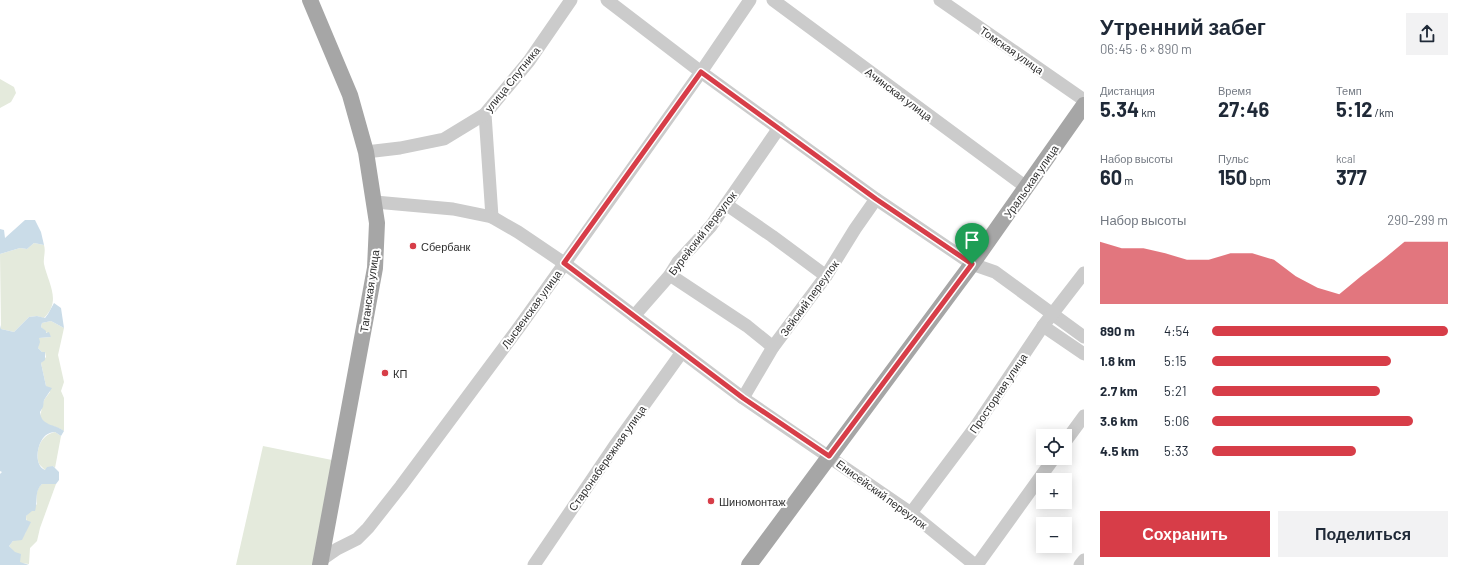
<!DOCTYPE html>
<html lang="ru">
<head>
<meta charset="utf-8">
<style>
	body { margin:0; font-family:Barlow,sans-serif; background:#f2f2f3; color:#1f2937; height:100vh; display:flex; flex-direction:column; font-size:15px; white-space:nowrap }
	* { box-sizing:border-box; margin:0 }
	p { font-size:13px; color:#747a83 }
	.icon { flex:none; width:22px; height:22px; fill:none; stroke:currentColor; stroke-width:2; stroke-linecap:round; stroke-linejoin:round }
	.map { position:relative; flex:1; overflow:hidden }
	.side { display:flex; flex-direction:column; background:#fff; width:380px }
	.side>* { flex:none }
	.buttons { position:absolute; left:1036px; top:429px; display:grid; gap:8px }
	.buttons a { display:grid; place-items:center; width:36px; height:36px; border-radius:0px; background:#fff; box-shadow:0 2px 10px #0003; font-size:20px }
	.pin { position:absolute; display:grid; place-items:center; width:34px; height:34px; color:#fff; margin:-41px -17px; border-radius:50% 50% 50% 0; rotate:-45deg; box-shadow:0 0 4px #0007 }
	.pin .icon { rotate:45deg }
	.round { display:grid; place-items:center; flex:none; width:42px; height:42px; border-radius:0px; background:#f2f2f3 }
	.overview { display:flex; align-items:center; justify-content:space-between; height:68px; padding:0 16px }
	h1 { font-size:22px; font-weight:700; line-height:30px }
	.stats { display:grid; grid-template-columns:repeat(3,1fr); gap:6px; height:68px; padding:4px 16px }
	.stats div { display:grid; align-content:center }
	.stats b { font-size:20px; font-weight:700 }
	.stats small { font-size:11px; font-weight:400 }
	.stats p { font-size:11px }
	.chart { height:112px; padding:8px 16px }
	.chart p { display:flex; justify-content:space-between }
	.chart svg { width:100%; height:72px; margin-top:4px; fill:#d73d48; opacity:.7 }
	.action { display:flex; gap:8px; margin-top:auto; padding:8px 16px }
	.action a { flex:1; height:46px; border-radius:0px; background:#d73d48; color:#fff; font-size:16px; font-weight:700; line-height:46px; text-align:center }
	.action a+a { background:#f2f2f3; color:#1f2937 }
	ul { padding:0 16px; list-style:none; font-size:13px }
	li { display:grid; grid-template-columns:64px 48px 1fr; align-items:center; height:30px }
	li i { height:10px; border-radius:5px; background:#d73d48 }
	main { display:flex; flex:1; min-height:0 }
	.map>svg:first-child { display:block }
	.green { fill:#e4eadc }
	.water { fill:#cadce8 }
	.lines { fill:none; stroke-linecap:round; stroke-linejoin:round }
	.minor { stroke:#cbcbcb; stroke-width:13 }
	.major { stroke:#a6a6a6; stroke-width:16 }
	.route-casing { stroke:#fff; stroke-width:8 }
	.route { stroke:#d73d48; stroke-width:5 }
	.poi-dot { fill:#d73d48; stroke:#fff; stroke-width:1.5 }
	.labels { text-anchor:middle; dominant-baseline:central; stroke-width:4; stroke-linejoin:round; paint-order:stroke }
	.street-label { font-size:11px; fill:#2e2e2e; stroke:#fff }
	.poi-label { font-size:11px; fill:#2e2e2e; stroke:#fff; text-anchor:start }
</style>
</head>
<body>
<main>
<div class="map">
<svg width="1084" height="565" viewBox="0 0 1084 565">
	<rect width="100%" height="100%" fill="#fff"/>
	<g class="green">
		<polygon points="0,79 14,87 16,93 11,102 0,108"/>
		<path d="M 34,243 L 44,245 C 46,252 43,258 44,264 C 48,283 62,301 44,318 L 37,316 L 29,317 L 14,332 L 1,329 L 0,254 L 20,248 L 27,249 Z"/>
		<path d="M 51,321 L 64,328 L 58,355 L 64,382 L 61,391 L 64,398 L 64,431 C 55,425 45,427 40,416 L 44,400 L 50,392 L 46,386 L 41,363 L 46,357 L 45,352 L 42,352 L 38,348 L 39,338 L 51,337 L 41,327 L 42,323 Z"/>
		<path d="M 55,432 L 61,436 L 55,468 L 53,466 L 45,470 L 39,464 C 35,451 40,435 55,432 Z"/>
		<polygon points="263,446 332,460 315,565 236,565"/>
		<path d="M 42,484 L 56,484 L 40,528 L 37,541 L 30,548 L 29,564 L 20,563 L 20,559 L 9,546 L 13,541 L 25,534 L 27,527 L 26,516 L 37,504 C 36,497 36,489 42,484 Z"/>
	</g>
	<g class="water">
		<polygon points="25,220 35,220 41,232 44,245 34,243 27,249 20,248 0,254 0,229 4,230 5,238"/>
		<path d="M 54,303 L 61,308 L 64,328 L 51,321 L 42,323 L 41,327 L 46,331 L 46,333 L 49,332 L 51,337 L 39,338 L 40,342 L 38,348 L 42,352 L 45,352 L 45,360 L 41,363 L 46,386 L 52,388 L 44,400 L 43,407 L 40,412 C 41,426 55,424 64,431 L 61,436 L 55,432 C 52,432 49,433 46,435 C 37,442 33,465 45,470 L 47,467 L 53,466 L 59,472 L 59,480 L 56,484 L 42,484 C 34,491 38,502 35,511 L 32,511 L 26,516 L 26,520 L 31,522 L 22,540 L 13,541 L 9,546 L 15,552 L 21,554 L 20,562 L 29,565 L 0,565 L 0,474 L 2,472 L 0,471 L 0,325 L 1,329 L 14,332 L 29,317 L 37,316 L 45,318 L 48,314 Z"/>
	</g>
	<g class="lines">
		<g class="minor">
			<polyline points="607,0 701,72 876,199 972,264 995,272 1084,337"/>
			<polyline points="773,0 1026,187"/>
			<polyline points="940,0 1084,100"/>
			<polyline points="485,114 492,217"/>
			<polyline points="366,152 400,148 444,139 485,114 529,61 571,0"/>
			<polyline points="375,202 453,209 492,217 518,232 564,263 743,398 911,513 975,565"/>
			<polyline points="727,205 772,236 826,276"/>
			<polyline points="670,275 747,326 773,347"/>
			<polyline points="634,316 670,275 678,262 711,226 779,128"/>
			<polyline points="1043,326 1084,354"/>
			<polyline points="743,398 773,347 826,276 855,229 876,199"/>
			<polyline points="1065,442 1084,416"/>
			<polyline points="911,513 974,429 1043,326 1084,273"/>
			<polyline points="321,560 337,549 357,539 368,528 401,486 520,326 701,72 750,0"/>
			<polyline points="534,565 616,444 682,352"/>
			<polyline points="977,565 1054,458"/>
			<polyline points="1080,565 1084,560"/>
		</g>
		<g class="major">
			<polyline points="310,0 350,95 366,152 377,223 375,268 320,565"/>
			<polyline points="749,565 972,264 1084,105"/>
		</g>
	</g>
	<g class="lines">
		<defs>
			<polygon id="route" points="701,72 876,199 972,264 829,456 743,398 564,263"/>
		</defs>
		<use href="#route" class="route-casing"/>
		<use href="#route" class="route"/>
	</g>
	<g class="poi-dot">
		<circle cx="413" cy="246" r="4"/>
		<circle cx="385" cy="373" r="4"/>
		<circle cx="711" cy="501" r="4"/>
	</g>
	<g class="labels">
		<g class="street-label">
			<text transform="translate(1012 50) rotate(35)">Томская улица</text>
			<text transform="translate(512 79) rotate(-51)">улица Спутника</text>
			<text transform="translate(899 94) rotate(37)">Ачинская улица</text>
			<text transform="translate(1031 181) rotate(-55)">Уральская улица</text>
			<text transform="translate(702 233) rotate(-52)">Бурейский переулок</text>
			<text transform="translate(369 291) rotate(-82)">Таганская улица</text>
			<text transform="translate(809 298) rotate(-54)">Зейский переулок</text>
			<text transform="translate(531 309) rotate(-54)">Лысвенская улица</text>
			<text transform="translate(998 393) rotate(-56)">Просторная улица</text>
			<text transform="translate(607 458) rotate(-55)">Старонабережная улица</text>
			<text transform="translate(882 494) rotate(36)">Енисейский переулок</text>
		</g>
		<g class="poi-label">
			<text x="421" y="246">Сбербанк</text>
			<text x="393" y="373">КП</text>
			<text x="719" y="501">Шиномонтаж</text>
		</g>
	</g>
</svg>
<div class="buttons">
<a><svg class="icon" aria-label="locate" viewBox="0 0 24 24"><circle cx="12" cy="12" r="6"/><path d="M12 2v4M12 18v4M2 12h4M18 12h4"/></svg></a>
<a>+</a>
<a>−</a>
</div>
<div class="pin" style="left:972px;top:264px;background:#1e9e55"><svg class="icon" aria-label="arrive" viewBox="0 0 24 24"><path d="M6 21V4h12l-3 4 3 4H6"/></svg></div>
</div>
<section class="side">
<div class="overview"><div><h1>Утренний забег</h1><p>06:45 · 6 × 890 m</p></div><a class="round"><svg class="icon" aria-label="share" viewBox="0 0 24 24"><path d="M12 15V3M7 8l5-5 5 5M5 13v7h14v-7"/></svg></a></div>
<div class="stats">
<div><p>Дистанция</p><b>5.34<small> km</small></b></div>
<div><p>Время</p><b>27:46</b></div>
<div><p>Темп</p><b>5:12<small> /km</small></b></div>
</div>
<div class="stats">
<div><p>Набор высоты</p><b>60<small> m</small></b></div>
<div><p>Пульс</p><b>150<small> bpm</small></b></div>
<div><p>kcal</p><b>377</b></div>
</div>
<div class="chart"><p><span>Набор высоты</span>290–299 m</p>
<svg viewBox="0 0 160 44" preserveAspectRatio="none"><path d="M0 44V6L10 10L20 10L30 13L40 17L50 17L60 13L70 13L80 17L90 27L100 34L110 38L120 27L130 17L140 6L150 6L160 6V44z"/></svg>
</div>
<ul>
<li><b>890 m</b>4:54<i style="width:100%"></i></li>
<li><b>1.8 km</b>5:15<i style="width:76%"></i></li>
<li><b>2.7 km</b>5:21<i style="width:71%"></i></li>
<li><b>3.6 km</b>5:06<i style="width:85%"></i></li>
<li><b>4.5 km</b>5:33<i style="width:61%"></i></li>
</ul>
<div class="action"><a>Сохранить</a><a>Поделиться</a></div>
</section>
</main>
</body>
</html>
